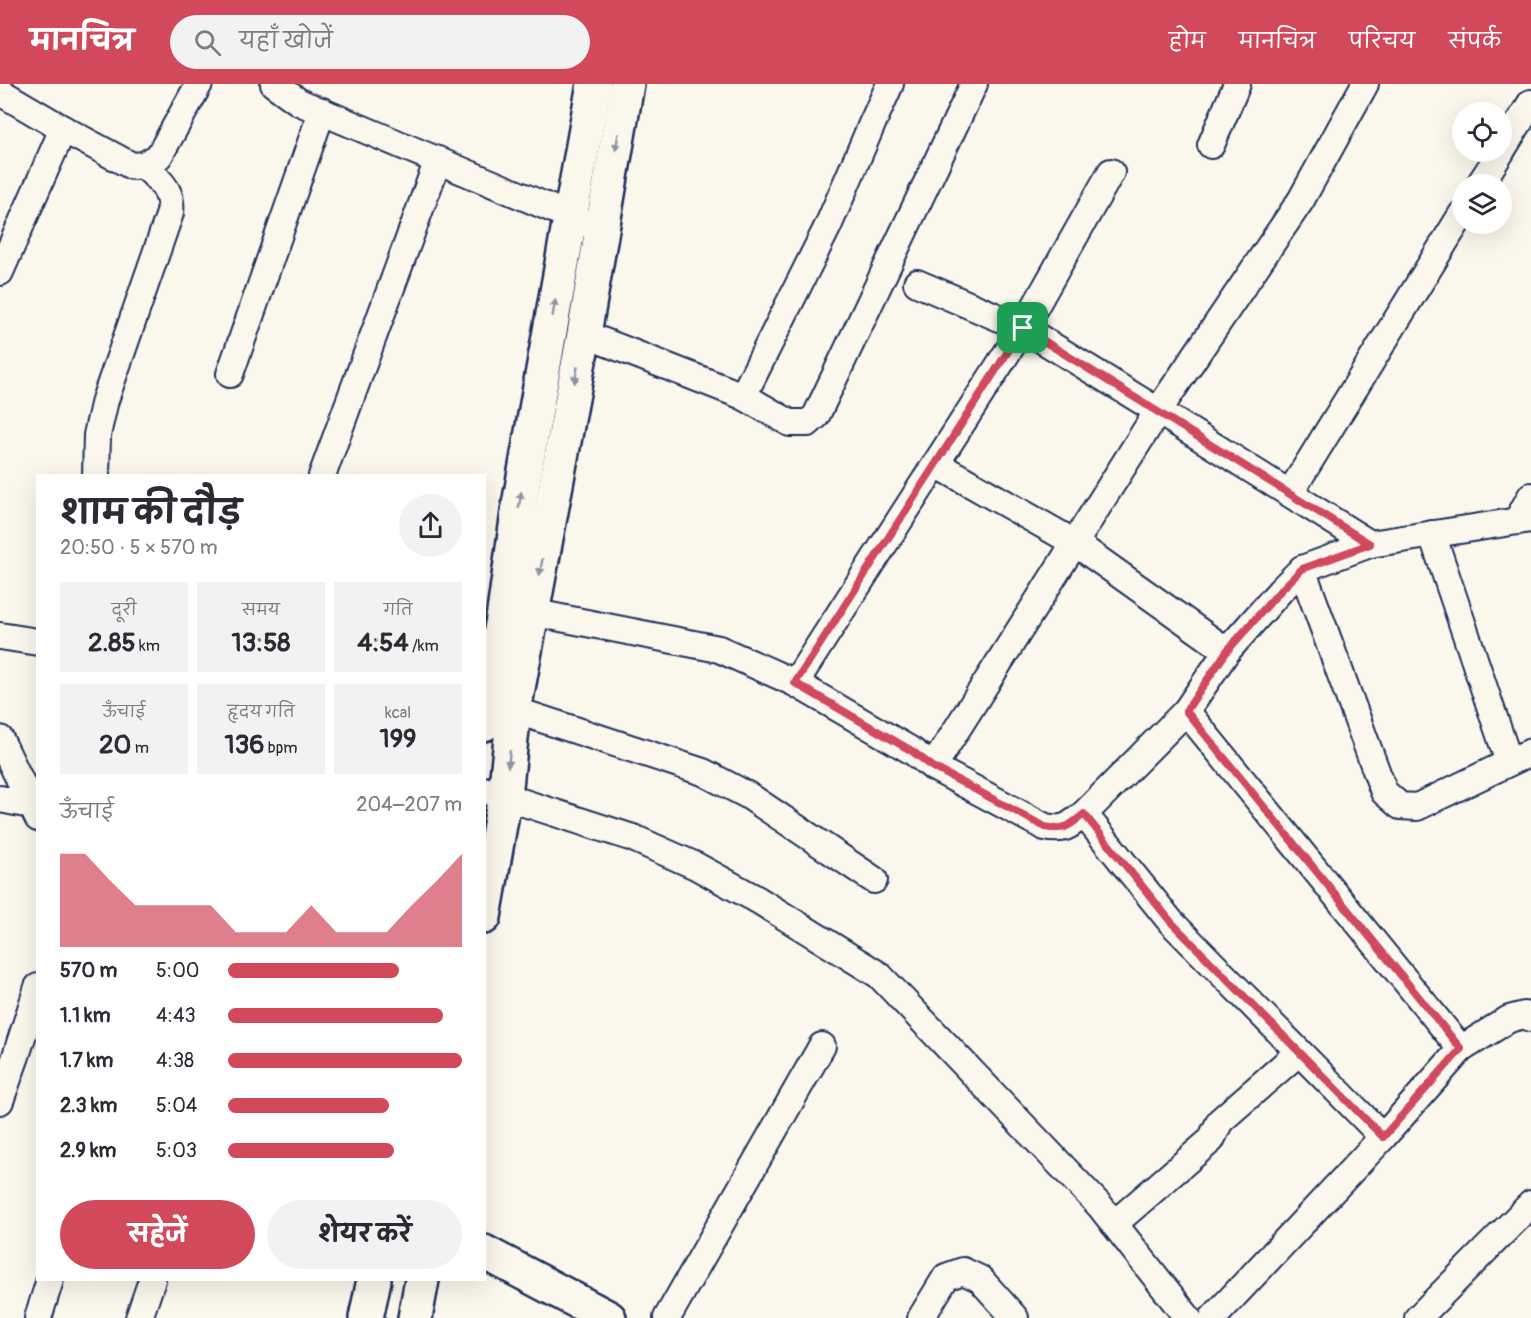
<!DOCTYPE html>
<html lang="hi">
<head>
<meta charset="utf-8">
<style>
	body { margin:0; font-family:Pangolin,"Playpen Sans Deva",sans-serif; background:#f2f2f3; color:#2b2b33; height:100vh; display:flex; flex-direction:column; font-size:22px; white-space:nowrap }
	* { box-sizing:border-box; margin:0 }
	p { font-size:20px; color:#7c7c81 }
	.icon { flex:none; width:33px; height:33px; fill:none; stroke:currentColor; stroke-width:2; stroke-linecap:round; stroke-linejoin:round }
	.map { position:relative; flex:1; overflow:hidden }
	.drawer { position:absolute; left:36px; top:390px; width:450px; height:807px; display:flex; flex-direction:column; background:#fff; border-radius:0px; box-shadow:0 6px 24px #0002 }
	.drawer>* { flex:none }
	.buttons { position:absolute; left:1452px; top:18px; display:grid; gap:12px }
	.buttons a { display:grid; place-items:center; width:60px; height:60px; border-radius:50%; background:#fff; box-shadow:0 6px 24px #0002; font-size:30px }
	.pin { position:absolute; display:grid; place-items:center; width:51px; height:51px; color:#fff; margin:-26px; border-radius:12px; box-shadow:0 3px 9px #0006 }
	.round { display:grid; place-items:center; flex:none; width:63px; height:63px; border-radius:32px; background:#f2f2f3 }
	.overview { display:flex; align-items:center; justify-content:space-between; height:102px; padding:0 24px }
	h1 { font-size:33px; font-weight:700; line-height:45px }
	.stats { display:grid; grid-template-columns:repeat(3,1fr); gap:9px; height:102px; padding:6px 24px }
	.stats div { display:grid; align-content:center; border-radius:0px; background:#f2f2f3; text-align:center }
	.stats b { font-size:26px; font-weight:700 }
	.stats small { font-size:16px; font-weight:400 }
	.stats p { font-size:16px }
	.chart { height:168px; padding:12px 24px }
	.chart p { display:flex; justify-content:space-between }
	.chart svg { width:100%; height:108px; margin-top:6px; fill:#d1495b; opacity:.7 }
	.primary-button { display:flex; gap:12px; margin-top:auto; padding:12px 24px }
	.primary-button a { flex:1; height:69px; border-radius:36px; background:#d1495b; color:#fff; font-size:24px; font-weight:700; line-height:69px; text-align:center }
	.primary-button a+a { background:#f2f2f3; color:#2b2b33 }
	ul { padding:0 24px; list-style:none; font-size:20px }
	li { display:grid; grid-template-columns:96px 72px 1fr; align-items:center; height:45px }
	li i { height:15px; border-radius:8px; background:#d1495b }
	header { display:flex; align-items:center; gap:36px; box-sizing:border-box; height:84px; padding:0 30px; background:#d1495b; color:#fff }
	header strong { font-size:28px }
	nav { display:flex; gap:33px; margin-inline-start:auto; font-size:21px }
	.search { width:420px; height:54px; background:#f2f2f3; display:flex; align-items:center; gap:15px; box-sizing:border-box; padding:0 21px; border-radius:33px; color:#7c7c81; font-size:22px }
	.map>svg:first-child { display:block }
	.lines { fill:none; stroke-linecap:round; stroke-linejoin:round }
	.street-casing { stroke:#1b2f5e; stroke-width:30 }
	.secondary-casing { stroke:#1b2f5e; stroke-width:38 }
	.street { stroke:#fbf7ec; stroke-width:26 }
	.secondary { stroke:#fbf7ec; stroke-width:33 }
	.oneway { fill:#8b93a5 }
	.route-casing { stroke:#fff; stroke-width:12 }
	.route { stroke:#d1495b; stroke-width:8 }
</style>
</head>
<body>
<header>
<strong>मानचित्र</strong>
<div class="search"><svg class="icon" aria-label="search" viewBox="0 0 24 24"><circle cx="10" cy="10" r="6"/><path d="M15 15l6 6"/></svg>यहाँ खोजें</div>
<nav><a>होम</a><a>मानचित्र</a><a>परिचय</a><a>संपर्क</a></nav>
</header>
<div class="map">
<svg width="1531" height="1234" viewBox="0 0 1531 1234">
	<rect width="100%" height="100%" fill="#fbf7ec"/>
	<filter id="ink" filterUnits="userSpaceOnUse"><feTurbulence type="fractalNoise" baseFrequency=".0167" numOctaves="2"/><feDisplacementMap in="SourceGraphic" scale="12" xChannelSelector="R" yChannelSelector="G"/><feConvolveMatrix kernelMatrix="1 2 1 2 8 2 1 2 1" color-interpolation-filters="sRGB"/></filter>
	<g filter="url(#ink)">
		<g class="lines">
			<defs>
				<g id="street">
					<polyline points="274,0 299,18 586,139"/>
					<polyline points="0,8 63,45 132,82 144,81 159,72 199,0"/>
					<polyline points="1211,61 1237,0"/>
					<polyline points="1502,66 1531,19"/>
					<polyline points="1480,100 1501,68"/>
					<polyline points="0,188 63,45"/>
					<polyline points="917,199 1023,244 1111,88"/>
					<polyline points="584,250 743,312 790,339 808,339 816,332 974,0"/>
					<polyline points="230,290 322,27"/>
					<polyline points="743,312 828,142 872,40 890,0"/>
					<polyline points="936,380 1075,459 1227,567"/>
					<path d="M 96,392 L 97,351 L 105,316 L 170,129 C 173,105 159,97 144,81"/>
					<polyline points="322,392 438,76"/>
					<polyline points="1290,409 1462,130"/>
					<polyline points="1531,435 1370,460 1302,485 1384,708 1400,722 1417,723 1531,668"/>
					<polyline points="1517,437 1531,412"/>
					<polyline points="1432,450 1509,678"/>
					<path d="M 515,525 L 719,565 L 795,599 L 912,667 L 933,683 L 1045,743 C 1065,747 1069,742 1084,730 L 1171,838 L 1383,1053"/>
					<polyline points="0,552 38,558"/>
					<polyline points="795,599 1023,244 1158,327 1370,460"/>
					<polyline points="514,626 703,688 749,712 874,796"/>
					<polyline points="1186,627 1227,567 1280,507 1302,485"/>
					<polyline points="0,655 38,734"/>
					<polyline points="933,683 1158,327 1301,116 1365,0"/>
					<polyline points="484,706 633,754 696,782 758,816 879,891 1100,1122 1188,1234"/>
					<polyline points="0,715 31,721"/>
					<polyline points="1084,730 1186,627 1461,965 1509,935 1524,931 1531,934"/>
					<polyline points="0,1017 16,972 38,903"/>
					<polyline points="1114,1140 1211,1056 1220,1037 1299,968"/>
					<polyline points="38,1234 50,1196"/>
					<polyline points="139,1234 152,1196"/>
					<polyline points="667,1234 822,962"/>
					<polyline points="921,1234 946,1193 963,1187 980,1195 1015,1234"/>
					<polyline points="1213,1234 1383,1053 1461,965"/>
					<polyline points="1418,1234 1531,1120"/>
				</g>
				<g id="secondary">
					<polyline points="484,640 503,535 519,421 594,0"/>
					<polyline points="484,833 505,712 514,626 584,250 627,0"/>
					<polyline points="484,1168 609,1234"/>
					<polyline points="366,1234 374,1196"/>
					<polyline points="415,1234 422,1196"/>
				</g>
			</defs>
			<use href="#street" class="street-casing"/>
			<use href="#secondary" class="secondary-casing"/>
			<use href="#street" class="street"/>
			<use href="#secondary" class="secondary"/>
		</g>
		<defs><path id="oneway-solid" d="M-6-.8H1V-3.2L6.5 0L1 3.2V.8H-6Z" transform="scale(1.5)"/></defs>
		<g class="oneway">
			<use href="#oneway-solid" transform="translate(617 58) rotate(100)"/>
			<use href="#oneway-solid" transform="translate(554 224) rotate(-80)"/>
			<use href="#oneway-solid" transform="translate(576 291) rotate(101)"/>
			<use href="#oneway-solid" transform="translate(520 416) rotate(-81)"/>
			<use href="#oneway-solid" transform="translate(541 483) rotate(100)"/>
			<use href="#oneway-solid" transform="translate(509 675) rotate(96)"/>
		</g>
	</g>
	<g class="lines" filter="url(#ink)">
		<defs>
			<path id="route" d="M 1023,244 L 1370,460 L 1302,485 L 1280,507 L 1227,567 L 1186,627 L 1461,965 L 1383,1053 L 1171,838 L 1084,730 C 1069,742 1065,747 1045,743 L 933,683 L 912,667 L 795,599 Z"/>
		</defs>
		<use href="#route" class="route-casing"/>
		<use href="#route" class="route"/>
	</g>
</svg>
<div class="buttons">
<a><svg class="icon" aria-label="locate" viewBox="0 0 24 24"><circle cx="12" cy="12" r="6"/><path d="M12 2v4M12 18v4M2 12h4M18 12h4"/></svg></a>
<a><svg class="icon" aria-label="layers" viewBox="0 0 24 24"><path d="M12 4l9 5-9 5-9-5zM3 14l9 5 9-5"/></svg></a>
</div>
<div class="pin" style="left:1023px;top:244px;background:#1e9e55"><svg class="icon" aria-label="arrive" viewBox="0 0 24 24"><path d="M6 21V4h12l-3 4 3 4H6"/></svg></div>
<section class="drawer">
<div class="overview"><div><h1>शाम की दौड़</h1><p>20:50 · 5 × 570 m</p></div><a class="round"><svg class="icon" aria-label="share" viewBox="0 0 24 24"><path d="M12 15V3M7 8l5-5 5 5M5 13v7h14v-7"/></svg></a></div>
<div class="stats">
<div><p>दूरी</p><b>2.85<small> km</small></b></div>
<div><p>समय</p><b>13:58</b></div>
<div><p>गति</p><b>4:54<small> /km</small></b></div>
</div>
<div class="stats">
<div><p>ऊँचाई</p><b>20<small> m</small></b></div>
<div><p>हृदय गति</p><b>136<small> bpm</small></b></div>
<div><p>kcal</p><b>199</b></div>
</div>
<div class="chart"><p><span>ऊँचाई</span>204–207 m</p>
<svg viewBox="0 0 160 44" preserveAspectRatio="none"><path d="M0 44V6L10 6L20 17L30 27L40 27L50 27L60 27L70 38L80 38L90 38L100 27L110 38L120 38L130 38L140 27L150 17L160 6V44z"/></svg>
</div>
<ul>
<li><b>570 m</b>5:00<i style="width:73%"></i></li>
<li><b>1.1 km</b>4:43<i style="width:92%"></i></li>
<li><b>1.7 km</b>4:38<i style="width:100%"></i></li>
<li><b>2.3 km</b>5:04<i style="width:69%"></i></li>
<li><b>2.9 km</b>5:03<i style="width:71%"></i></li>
</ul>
<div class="primary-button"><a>सहेजें</a><a>शेयर करें</a></div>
</section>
</div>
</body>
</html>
